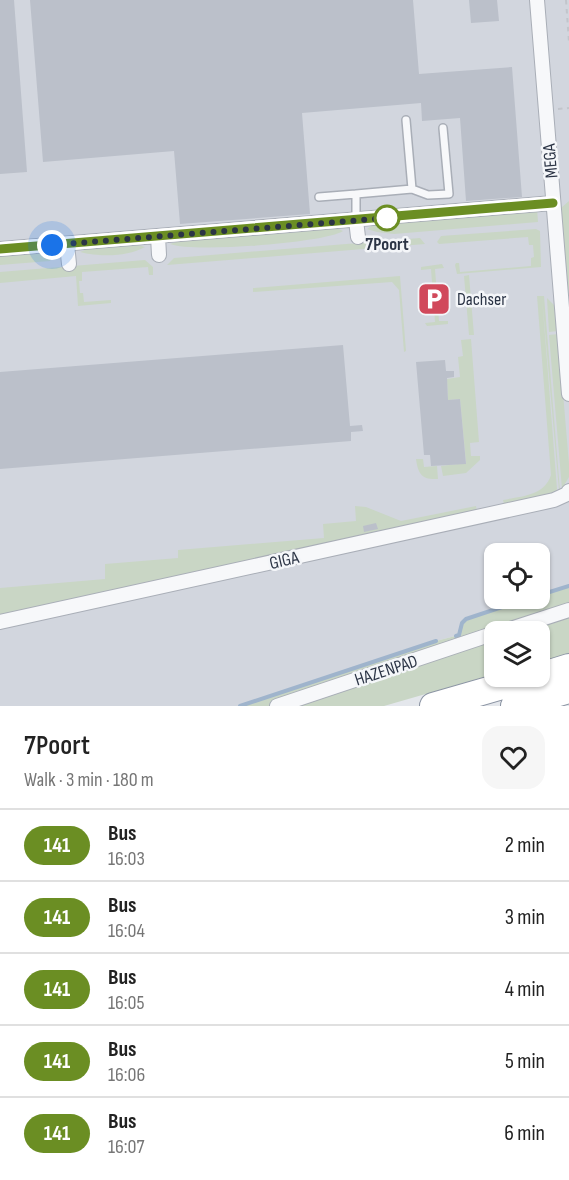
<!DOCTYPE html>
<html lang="en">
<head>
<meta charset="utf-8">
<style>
  :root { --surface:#fff; --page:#f6f6f6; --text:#222; --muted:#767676; --line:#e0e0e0 }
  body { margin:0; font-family:"Sofia Sans Condensed",sans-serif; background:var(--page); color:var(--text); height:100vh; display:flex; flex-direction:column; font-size:22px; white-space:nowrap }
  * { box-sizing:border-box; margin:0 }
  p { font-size:20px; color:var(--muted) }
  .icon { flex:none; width:33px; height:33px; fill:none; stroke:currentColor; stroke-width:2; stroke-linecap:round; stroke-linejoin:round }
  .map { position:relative; height:706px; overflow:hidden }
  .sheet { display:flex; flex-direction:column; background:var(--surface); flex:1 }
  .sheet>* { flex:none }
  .badge { padding:0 12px; border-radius:20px; font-size:21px; line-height:39px }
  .fabs { position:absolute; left:484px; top:543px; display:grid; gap:12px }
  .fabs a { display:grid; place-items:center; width:66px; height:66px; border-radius:12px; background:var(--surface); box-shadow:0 2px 4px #0004; font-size:30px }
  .you { position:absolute; width:30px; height:30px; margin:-15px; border:4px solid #fff; border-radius:50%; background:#1a73e8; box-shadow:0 0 0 9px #1a73e833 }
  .map>.badge { position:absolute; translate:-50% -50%; box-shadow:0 0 0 3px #fff }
  .round { display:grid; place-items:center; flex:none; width:63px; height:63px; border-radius:18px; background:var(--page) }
  .overview { display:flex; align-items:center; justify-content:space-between; height:102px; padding:0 24px }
  h1 { font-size:28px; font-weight:600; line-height:45px }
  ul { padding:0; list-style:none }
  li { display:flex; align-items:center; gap:18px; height:72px; padding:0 24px; border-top:2px solid var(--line) }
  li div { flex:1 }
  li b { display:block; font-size:22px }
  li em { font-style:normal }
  li .badge { min-width:66px; font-weight:700; text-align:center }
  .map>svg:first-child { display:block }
  .built { fill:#d2d6de }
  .green { fill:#c9d6c5; fill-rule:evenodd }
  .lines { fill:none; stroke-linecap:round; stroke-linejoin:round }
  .stream { stroke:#9fb4cc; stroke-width:4 }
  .building { fill:#bbc0ca }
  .lane-casing { stroke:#a9aeb7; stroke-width:10 }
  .street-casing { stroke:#a9aeb7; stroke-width:16 }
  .highway-casing { stroke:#8b94a3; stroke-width:28 }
  .path { stroke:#c2c5cb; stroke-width:2; stroke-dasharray:4.5 4.5; stroke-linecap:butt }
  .lane { stroke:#f7f8fa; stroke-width:7 }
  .street { stroke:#f7f8fa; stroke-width:14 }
  .highway { stroke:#fff; stroke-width:26 }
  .line-casing { stroke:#fff; stroke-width:14 }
  .line { stroke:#6b8e23; stroke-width:9 }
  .walk { stroke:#2b3445; stroke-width:6; stroke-dasharray:0 10.8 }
  .stop-dot { fill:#fff; stroke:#6b8e23; stroke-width:3 }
  .labels { text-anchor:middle; stroke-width:5; stroke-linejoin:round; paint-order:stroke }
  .street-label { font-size:18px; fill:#2b3445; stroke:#f4f6f9 }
  .stop-label { font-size:18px; font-weight:bold; fill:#2b3445; stroke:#f4f6f9 }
  .poi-label { font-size:18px; fill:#2b3445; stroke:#f4f6f9; text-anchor:start }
</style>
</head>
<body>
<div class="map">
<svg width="569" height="706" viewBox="0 0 569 706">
  <rect width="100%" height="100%" fill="#e4e7ec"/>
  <path class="built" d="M0,0h569v586l-29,9v-41h-45v44l34,1 -63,20 -4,4 -3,12 -23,6 -196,65h-240z"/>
  <path class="green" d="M569,201v99l-8,-92z
    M537,208l1,14 -144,12 -17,-2 -10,-3 9,-6z
    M334,227l9,4c-18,12 -151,22 -173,13l14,-5z
    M536,229l4,2 1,36 -84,7 -2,-9 1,-2h3l1,9 71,-6v-8l3,-1 -1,-12h-4l-1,-8 -89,7 -2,-2 4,-6z
    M420,238l5,6 -258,21 7,-7z
    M132,243l13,4c-18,10 -45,10 -65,5l17,-7z
    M20,250l32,2 1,1 -3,8 -50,4v-14z
    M145,260l8,7v8h-4l-1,-8 -66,5v9h-3l1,12h3l1,9 27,-2v3l-33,3 -2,-30 -76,7v-11z
    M442,264l2,4 -9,1 4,52h9v3l-21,2 -2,-3 10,-1 -4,-53 -10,1v-3z
    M469,275l5,60h-5l-5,-59z
    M400,276l6,75 -2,1 -5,-62 -7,-8 -139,10v-4z
    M537,296h7l16,195 -56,13 -1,-4c19,-4 41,-4 48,-25zM542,297l17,193 -3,2 1,-3z
    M547,298l9,9 2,24 -9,1z
    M558,334l11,130v13l-7,12 -13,-154z
    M471,339l8,103 -9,1 1,13h9v4l-14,13 -23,3 -2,-10 25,-3 -6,-64 -12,1 -1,-21 13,-2 -2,-20 5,-1 -2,-16z
    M416,459h7l1,8 13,-1 1,13c-16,1 -20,-5 -22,-20z
    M355,506l11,1 35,14 75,-15 1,5 -477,106v-29l105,-9v-15l73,-6v-8l146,-12 -1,-14 33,-3z
    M569,586v21l-299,99h-30l196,-65 23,-6 3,-12 4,-4 63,-20 11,-1v-3z
    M569,613v40l-29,9v-30h-31z
    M495,636v38l-111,32h-98z"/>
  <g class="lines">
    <path class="stream" d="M540,595l29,-9
      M456,636l3,-1 3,-12 4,-4 63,-21
      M240,706l196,-65"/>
  </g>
  <path class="building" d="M0,0h14l13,172 -27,2z
    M30,0h383l6,74 93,-7 10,130 -56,4 -6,-83 -38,3 -1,-18 -119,10 8,101 -130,10 -6,-73 -131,11z
    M469,0h28l2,21 -28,2z
    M343,345l7,81 12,-1 1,6 -12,1v9l-351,28v-97z
    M445,360l1,11h8v6l-7,1 1,22 12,-1 6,65 -35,2 -1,-11h-6l-8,-93z
    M376,523l2,6 -14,3 -1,-6z"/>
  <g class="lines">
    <g class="lane-casing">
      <path id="lane" d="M412,189l16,6 21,-1 -6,-66
        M319,197l37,-3
        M356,220v-26l56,-5 -6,-69"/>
    </g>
    <g class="street-casing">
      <path id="street" d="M537,0l32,394
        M356,220l2,17
        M158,236l1,19
        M67,244l2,20
        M0,249l553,-46
        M0,622l554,-122 13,-6 2,-3
        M501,632l68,-22
        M277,706l218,-73"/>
    </g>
    <g class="highway-casing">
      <path id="highway" d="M540,676l29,-9
        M433,706l104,-30
        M514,706l55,-16"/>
    </g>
    <path class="path" d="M566,0l3,42
      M558,109l11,-1"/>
    <use href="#lane" class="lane"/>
    <use href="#street" class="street"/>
    <use href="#highway" class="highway"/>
  </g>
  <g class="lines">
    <g class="line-casing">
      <path id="line" d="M0,249l553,-46"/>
    </g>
    <use href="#line" class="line"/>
    <path class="walk" d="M52,245l335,-27"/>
  </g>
  <defs>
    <g id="parking-square" transform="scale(1.725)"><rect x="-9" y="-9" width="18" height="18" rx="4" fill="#d1495b" stroke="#f4f6f9"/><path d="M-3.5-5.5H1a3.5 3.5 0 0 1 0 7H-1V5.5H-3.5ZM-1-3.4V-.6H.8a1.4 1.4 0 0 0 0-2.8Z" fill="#fff"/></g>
  </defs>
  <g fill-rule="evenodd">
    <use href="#parking-square" x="434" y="299"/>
  </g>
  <circle class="stop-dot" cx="387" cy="218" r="12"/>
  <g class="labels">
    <g class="street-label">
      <text transform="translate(550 161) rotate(-95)" y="6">MEGA</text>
      <text transform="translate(284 560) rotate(-13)" y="6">GIGA</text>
      <text transform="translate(386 670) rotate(-18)" y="6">HAZENPAD</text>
    </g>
    <g class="stop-label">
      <text x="387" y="250">7Poort</text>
    </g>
    <g class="poi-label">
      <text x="457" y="305">Dachser</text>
    </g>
  </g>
</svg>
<div class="fabs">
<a><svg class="icon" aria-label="locate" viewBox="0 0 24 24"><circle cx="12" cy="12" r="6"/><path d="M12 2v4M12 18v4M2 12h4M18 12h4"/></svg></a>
<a><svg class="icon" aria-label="layers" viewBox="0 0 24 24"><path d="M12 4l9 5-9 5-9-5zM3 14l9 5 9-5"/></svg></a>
</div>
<div class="you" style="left:52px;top:245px"></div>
</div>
<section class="sheet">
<div class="overview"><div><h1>7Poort</h1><p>Walk · 3 min · 180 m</p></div><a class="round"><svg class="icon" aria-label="heart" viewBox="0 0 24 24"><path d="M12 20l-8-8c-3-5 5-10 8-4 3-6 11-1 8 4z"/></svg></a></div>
<ul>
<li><span class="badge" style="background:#6b8e23;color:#fff">141</span><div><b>Bus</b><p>16:03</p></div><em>2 min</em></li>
<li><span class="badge" style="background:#6b8e23;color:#fff">141</span><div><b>Bus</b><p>16:04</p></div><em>3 min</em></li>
<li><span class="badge" style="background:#6b8e23;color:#fff">141</span><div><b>Bus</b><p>16:05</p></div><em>4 min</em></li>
<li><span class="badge" style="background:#6b8e23;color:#fff">141</span><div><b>Bus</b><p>16:06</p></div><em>5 min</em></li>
<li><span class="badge" style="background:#6b8e23;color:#fff">141</span><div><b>Bus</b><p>16:07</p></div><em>6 min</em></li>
</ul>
</section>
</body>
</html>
